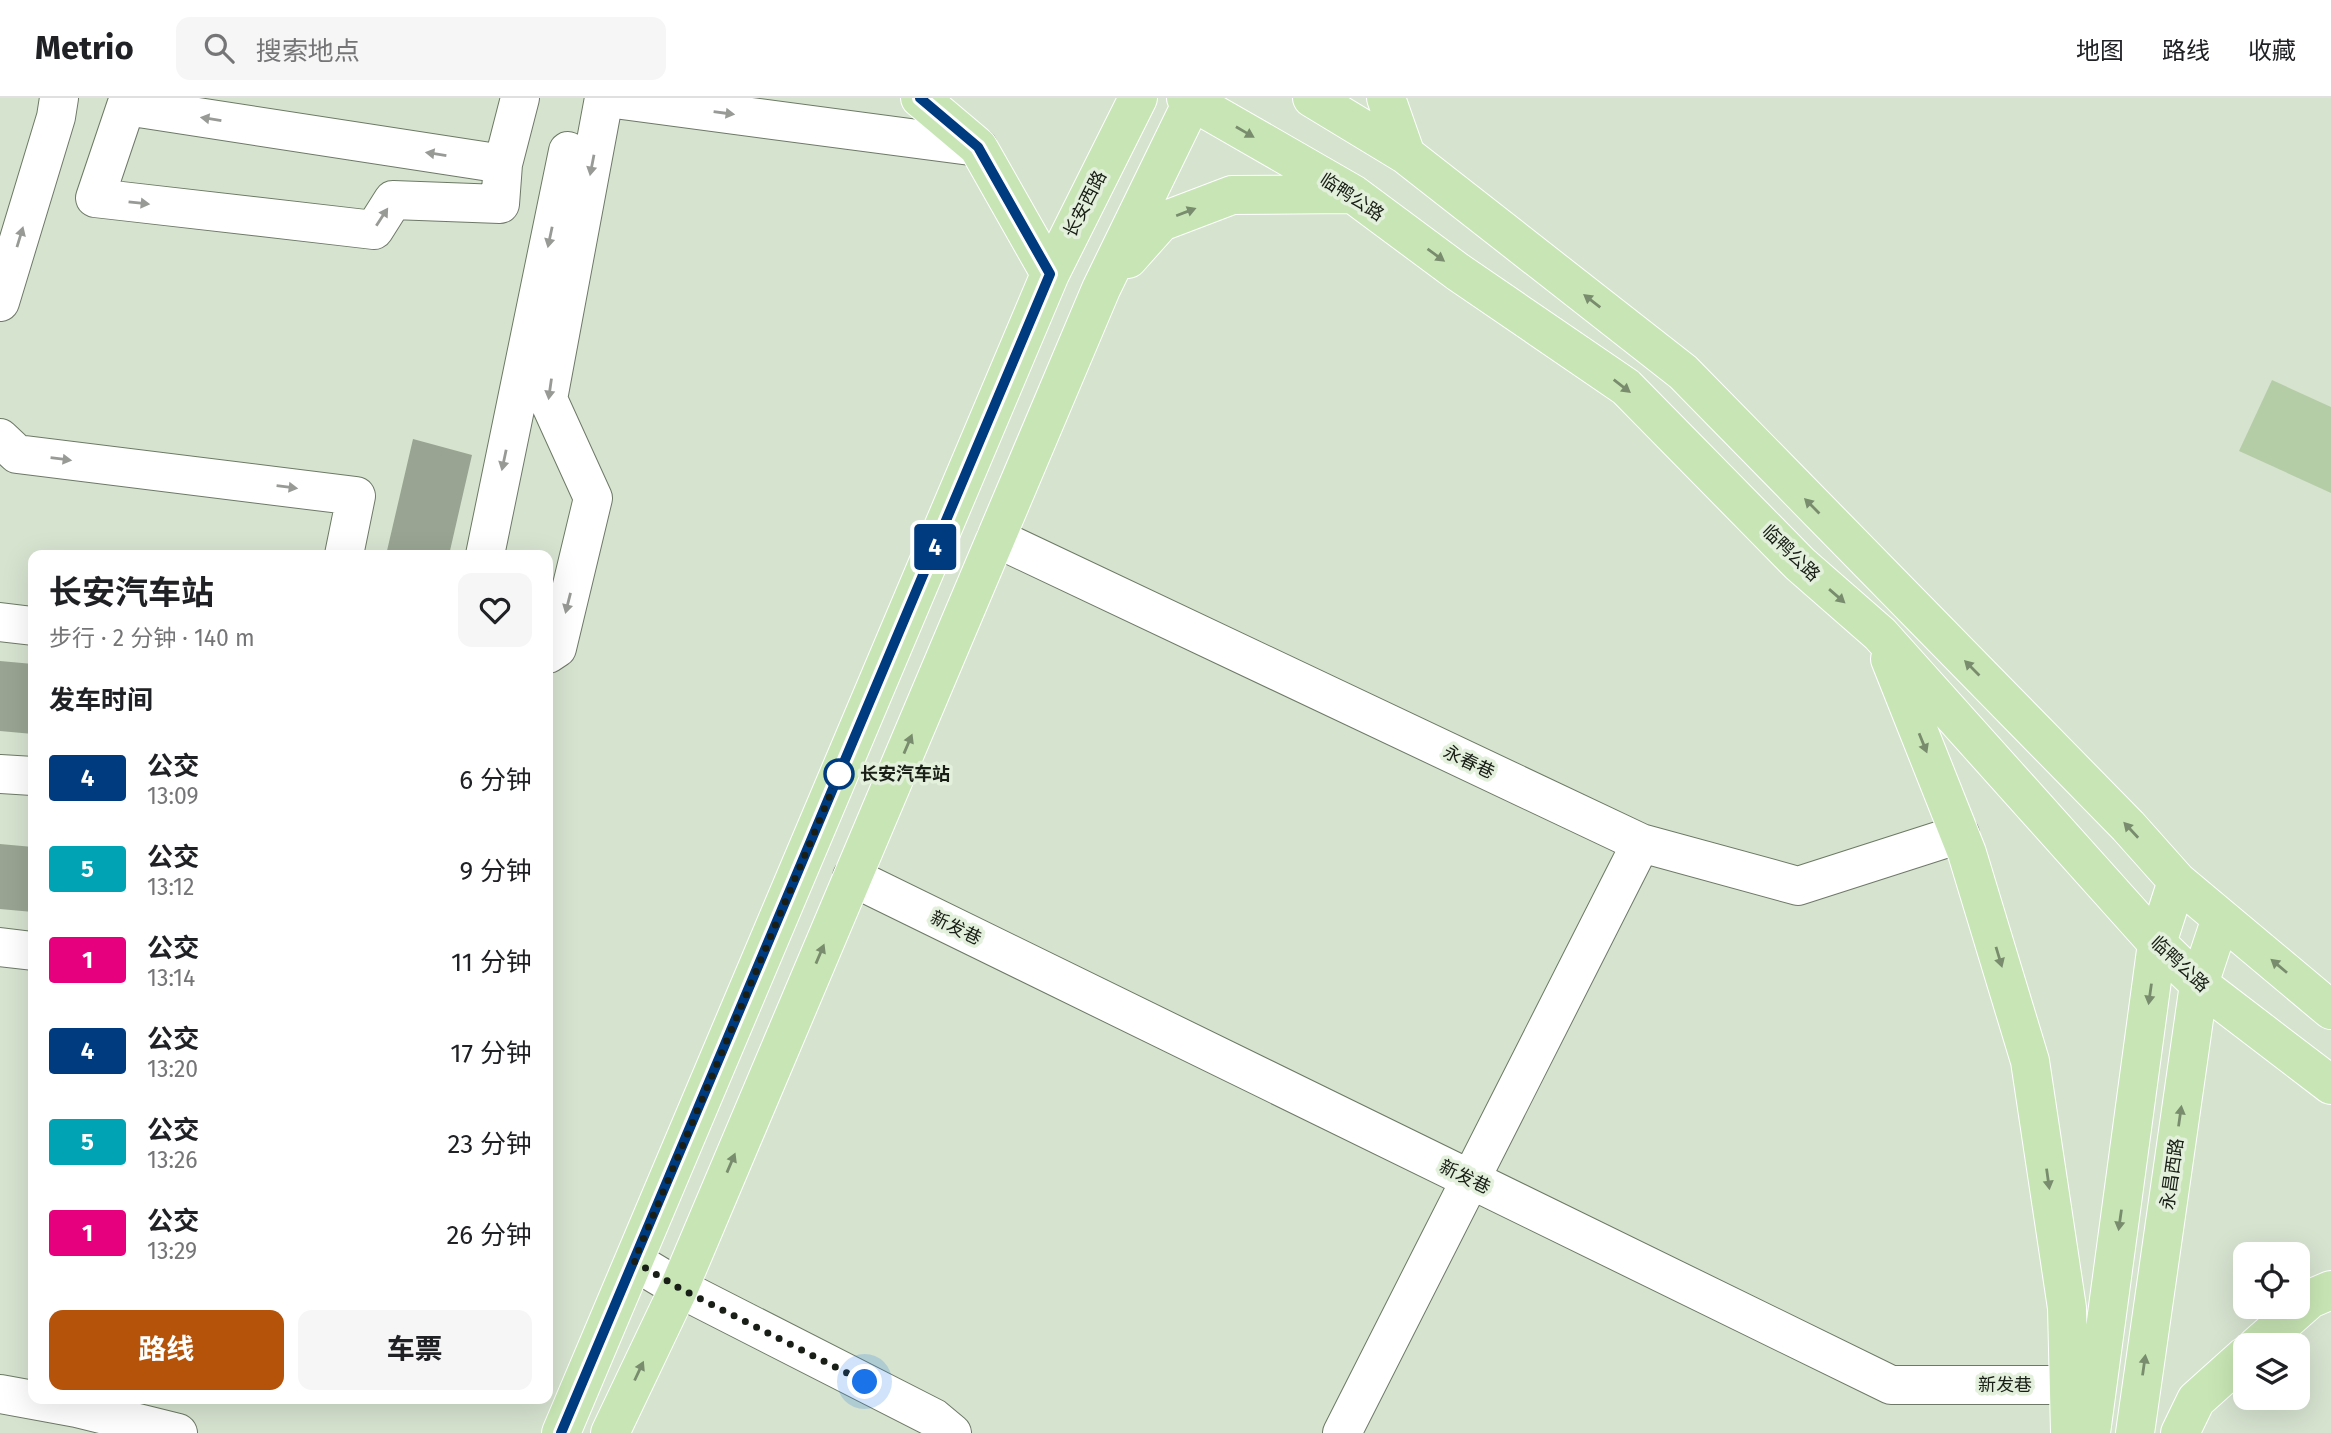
<!DOCTYPE html>
<html lang="zh">
<head>
<meta charset="utf-8">
<style>
  :root { --surface:#fff; --page:#f6f6f6; --text:#202124; --muted:#757577; --line:#e0e0e0; --accent:#b45309 }
  body { margin:0; font-family:"Fira Sans","Noto Sans SC",sans-serif; background:var(--page); color:var(--text); height:100vh; display:flex; flex-direction:column; font-size:26px; white-space:nowrap }
  * { box-sizing:border-box; margin:0 }
  p { font-size:23px; color:var(--muted) }
  .icon { flex:none; width:38px; height:38px; fill:none; stroke:currentColor; stroke-width:2; stroke-linecap:round; stroke-linejoin:round }
  .map { position:relative; flex:1; overflow:hidden }
  .details { position:absolute; left:28px; top:452px; width:525px; height:854px; display:flex; flex-direction:column; background:var(--surface); border-radius:14px; box-shadow:0 7px 28px #0002 }
  .details>* { flex:none }
  .badge { padding:0 14px; border-radius:5px; font-size:24px; line-height:46px }
  .fabs { position:absolute; left:2233px; top:1144px; display:grid; gap:14px }
  .fabs a { display:grid; place-items:center; width:77px; height:77px; border-radius:14px; background:var(--surface); box-shadow:0 7px 28px #0002; font-size:35px }
  .you { position:absolute; width:35px; height:35px; margin:-18px; border:5px solid #fff; border-radius:50%; background:#1a73e8; box-shadow:0 0 0 10px #1a73e833 }
  .map>.badge { position:absolute; translate:-50% -50%; box-shadow:0 0 0 4px #fff }
  h2 { padding:0 21px; font-size:26px; line-height:63px }
  .round { display:grid; place-items:center; flex:none; width:74px; height:74px; border-radius:14px; background:var(--page) }
  .overview { display:flex; align-items:center; justify-content:space-between; height:119px; padding:0 21px }
  h1 { font-size:33px; font-weight:700; line-height:52px }
  .button { display:flex; gap:14px; margin-top:auto; padding:14px 21px }
  .button a { flex:1; height:80px; border-radius:14px; background:var(--accent); color:#fff; font-size:28px; font-weight:700; line-height:80px; text-align:center }
  .button a+a { background:var(--page); color:var(--text) }
  ul { padding:0; list-style:none }
  li { display:flex; align-items:center; gap:21px; height:91px; padding:0 21px }
  li div { flex:1 }
  li b { display:block; font-size:26px }
  li em { font-style:normal }
  li .badge { min-width:77px; font-weight:700; text-align:center }
  header { display:flex; align-items:center; gap:42px; box-sizing:border-box; height:98px; padding:0 35px; background:var(--surface); border-bottom:2px solid var(--line) }
  header strong { font-size:33px }
  nav { display:flex; gap:38px; margin-inline-start:auto; font-size:24px }
  .search { width:490px; height:63px; background:var(--page); display:flex; align-items:center; gap:18px; box-sizing:border-box; padding:0 24px; border-radius:14px; color:var(--muted); font-size:26px }
  .map>svg:first-child { display:block }
  .green { fill:#b5cda7 }
  .building { fill:#99a592 }
  .lines { fill:none; stroke-linecap:round; stroke-linejoin:round }
  .minor-casing { stroke:#6d7966; stroke-width:40 }
  .major-casing { stroke:#fff; stroke-width:40 }
  .minor { stroke:#fff; stroke-width:38 }
  .major { stroke:#c8e6b5; stroke-width:38 }
  .oneway { fill:#989a96 }
  .oneway2 { fill:#798c6d }
  .line-casing { stroke:#fff; stroke-width:16 }
  .line { stroke:#003b80; stroke-width:10 }
  .walk { stroke:#191e16; stroke-width:7; stroke-dasharray:0 12.6 }
  .stop-dot { fill:#fff; stroke:#003b80; stroke-width:3.5 }
  .labels { text-anchor:middle; stroke-width:7; stroke-linejoin:round; paint-order:stroke }
  .street-label { font-size:18px; fill:#191e16; stroke:#e3f0dc }
  .stop-label { font-size:18px; font-weight:bold; fill:#191e16; stroke:#e3f0dc; text-anchor:start }
</style>
</head>
<body>
<header>
<strong>Metrio</strong>
<div class="search"><svg class="icon" aria-label="search" viewBox="0 0 24 24"><circle cx="10" cy="10" r="6"/><path d="M15 15l6 6"/></svg>搜索地点</div>
<nav><a>地图</a><a>路线</a><a>收藏</a></nav>
</header>
<div class="map">
<svg width="2331" height="1335" viewBox="0 0 2331 1335">
  <rect width="100%" height="100%" fill="#d6e3cf"/>
  <path class="green" d="M2272,282l59,27v86l-92,-42z"/>
  <path class="building" d="M413,341l59,16 -23,100h-63z
    M0,563l33,3v70l-33,-3z
    M0,746l33,3v65l-33,-3z"/>
  <g class="lines">
    <g class="minor-casing">
      <path id="minor" d="M607,0l371,49
        M503,66l-377,-58 -31,92 279,32 19,-30 107,4 3,-40 17,-66
        M0,204l56,-185 3,-19
        M0,340l17,16 339,42 -12,59
        M996,440l645,305 157,43 162,-52
        M485,457l83,-404
        M0,524l33,4
        M548,556l9,-6 36,-150 -45,-99 56,-301
        M0,676l33,2
        M852,779l1039,508h177l27,14
        M0,849l33,4
        M634,1163l45,27 255,130 18,15
        M0,1296l77,14 101,25
        M1342,1335l299,-590"/>
    </g>
    <g class="major-casing">
      <path id="major" d="M920,0l58,49 72,127
        M1186,0l167,96 105,78 168,115 174,177 80,70 277,309 42,41 132,101
        M1312,0l94,57 277,217 445,454 49,55 154,129
        M1386,0l20,57
        M1128,161l33,-37 71,-27 119,-1
        M1890,561l77,194 63,208 37,247 3,125
        M2257,1248l53,-47 21,-9
        M561,1335l489,-1159 88,-176
        M610,1335l69,-145 422,-999 93,-191
        M2091,1335l66,-490 20,-62
        M2135,1335l64,-449 22,-66
        M2180,1335l16,-33 49,-44"/>
    </g>
    <use href="#minor" class="minor"/>
    <use href="#major" class="major"/>
  </g>
  <defs><path id="oneway-solid" d="M-6-.8H1V-3.2L6.5 0L1 3.2V.8H-6Z" transform="scale(1.75)"/></defs>
  <g class="oneway">
    <use href="#oneway-solid" transform="translate(724 15) rotate(8)"/>
    <use href="#oneway-solid" transform="translate(211 21) rotate(-171)"/>
    <use href="#oneway-solid" transform="translate(436 56) rotate(-171)"/>
    <use href="#oneway-solid" transform="translate(592 67) rotate(101)"/>
    <use href="#oneway-solid" transform="translate(139 105) rotate(6)"/>
    <use href="#oneway-solid" transform="translate(382 119) rotate(-57)"/>
    <use href="#oneway-solid" transform="translate(20 139) rotate(-73)"/>
    <use href="#oneway-solid" transform="translate(550 139) rotate(102)"/>
    <use href="#oneway-solid" transform="translate(550 291) rotate(98)"/>
    <use href="#oneway-solid" transform="translate(61 361) rotate(7)"/>
    <use href="#oneway-solid" transform="translate(504 362) rotate(102)"/>
    <use href="#oneway-solid" transform="translate(287 389) rotate(7)"/>
    <use href="#oneway-solid" transform="translate(568 505) rotate(104)"/>
  </g>
  <g class="oneway2">
    <use href="#oneway-solid" transform="translate(1245 34) rotate(30)"/>
    <use href="#oneway-solid" transform="translate(1186 114) rotate(-21)"/>
    <use href="#oneway-solid" transform="translate(1436 157) rotate(36)"/>
    <use href="#oneway-solid" transform="translate(1592 203) rotate(-142)"/>
    <use href="#oneway-solid" transform="translate(1622 288) rotate(38)"/>
    <use href="#oneway-solid" transform="translate(1812 408) rotate(-135)"/>
    <use href="#oneway-solid" transform="translate(1837 498) rotate(41)"/>
    <use href="#oneway-solid" transform="translate(1972 570) rotate(-135)"/>
    <use href="#oneway-solid" transform="translate(1923 645) rotate(68)"/>
    <use href="#oneway-solid" transform="translate(908 646) rotate(-67)"/>
    <use href="#oneway-solid" transform="translate(2131 732) rotate(-133)"/>
    <use href="#oneway-solid" transform="translate(820 856) rotate(-67)"/>
    <use href="#oneway-solid" transform="translate(1999 859) rotate(73)"/>
    <use href="#oneway-solid" transform="translate(2279 868) rotate(-140)"/>
    <use href="#oneway-solid" transform="translate(2150 896) rotate(98)"/>
    <use href="#oneway-solid" transform="translate(2180 1018) rotate(-82)"/>
    <use href="#oneway-solid" transform="translate(731 1065) rotate(-67)"/>
    <use href="#oneway-solid" transform="translate(2048 1081) rotate(82)"/>
    <use href="#oneway-solid" transform="translate(2120 1122) rotate(98)"/>
    <use href="#oneway-solid" transform="translate(2144 1267) rotate(-82)"/>
    <use href="#oneway-solid" transform="translate(639 1273) rotate(-65)"/>
  </g>
  <g class="lines">
    <g class="line-casing">
      <path id="line" d="M561,1335l489,-1159 -72,-127 -58,-49"/>
    </g>
    <use href="#line" class="line"/>
    <path class="walk" d="M839,676l-205,487 45,27 186,94"/>
  </g>
  <circle class="stop-dot" cx="839" cy="676" r="14"/>
  <g class="labels">
    <g class="street-label">
      <text transform="translate(1352 99) rotate(33)" y="6">临鸭公路</text>
      <text transform="translate(1085 106) rotate(-63)" y="6">长安西路</text>
      <text transform="translate(1791 455) rotate(44)" y="6">临鸭公路</text>
      <text transform="translate(1469 664) rotate(25)" y="6">永春巷</text>
      <text transform="translate(956 830) rotate(26)" y="6">新发巷</text>
      <text transform="translate(2180 866) rotate(43)" y="6">临鸭公路</text>
      <text transform="translate(2172 1076) rotate(-82)" y="6">永昌西路</text>
      <text transform="translate(1465 1079) rotate(26)" y="6">新发巷</text>
      <text x="2005" y="1293">新发巷</text>
    </g>
    <g class="stop-label">
      <text x="860" y="682">长安汽车站</text>
    </g>
  </g>
</svg>
<div class="fabs">
<a><svg class="icon" aria-label="locate" viewBox="0 0 24 24"><circle cx="12" cy="12" r="6"/><path d="M12 2v4M12 18v4M2 12h4M18 12h4"/></svg></a>
<a><svg class="icon" aria-label="layers" viewBox="0 0 24 24"><path d="M12 4l9 5-9 5-9-5zM3 14l9 5 9-5"/></svg></a>
</div>
<div class="you" style="left:865px;top:1284px"></div>
<b class="badge" style="left:935px;top:449px;background:#003b80;color:#fff">4</b>
<section class="details">
<div class="overview"><div><h1>长安汽车站</h1><p>步行 · 2 分钟 · 140 m</p></div><a class="round"><svg class="icon" aria-label="heart" viewBox="0 0 24 24"><path d="M12 20l-8-8c-3-5 5-10 8-4 3-6 11-1 8 4z"/></svg></a></div>
<h2>发车时间</h2>
<ul>
<li><span class="badge" style="background:#003b80;color:#fff">4</span><div><b>公交</b><p>13:09</p></div><em>6 分钟</em></li>
<li><span class="badge" style="background:#00a3b4;color:#fff">5</span><div><b>公交</b><p>13:12</p></div><em>9 分钟</em></li>
<li><span class="badge" style="background:#e6007e;color:#fff">1</span><div><b>公交</b><p>13:14</p></div><em>11 分钟</em></li>
<li><span class="badge" style="background:#003b80;color:#fff">4</span><div><b>公交</b><p>13:20</p></div><em>17 分钟</em></li>
<li><span class="badge" style="background:#00a3b4;color:#fff">5</span><div><b>公交</b><p>13:26</p></div><em>23 分钟</em></li>
<li><span class="badge" style="background:#e6007e;color:#fff">1</span><div><b>公交</b><p>13:29</p></div><em>26 分钟</em></li>
</ul>
<div class="button"><a>路线</a><a>车票</a></div>
</section>
</div>
</body>
</html>
